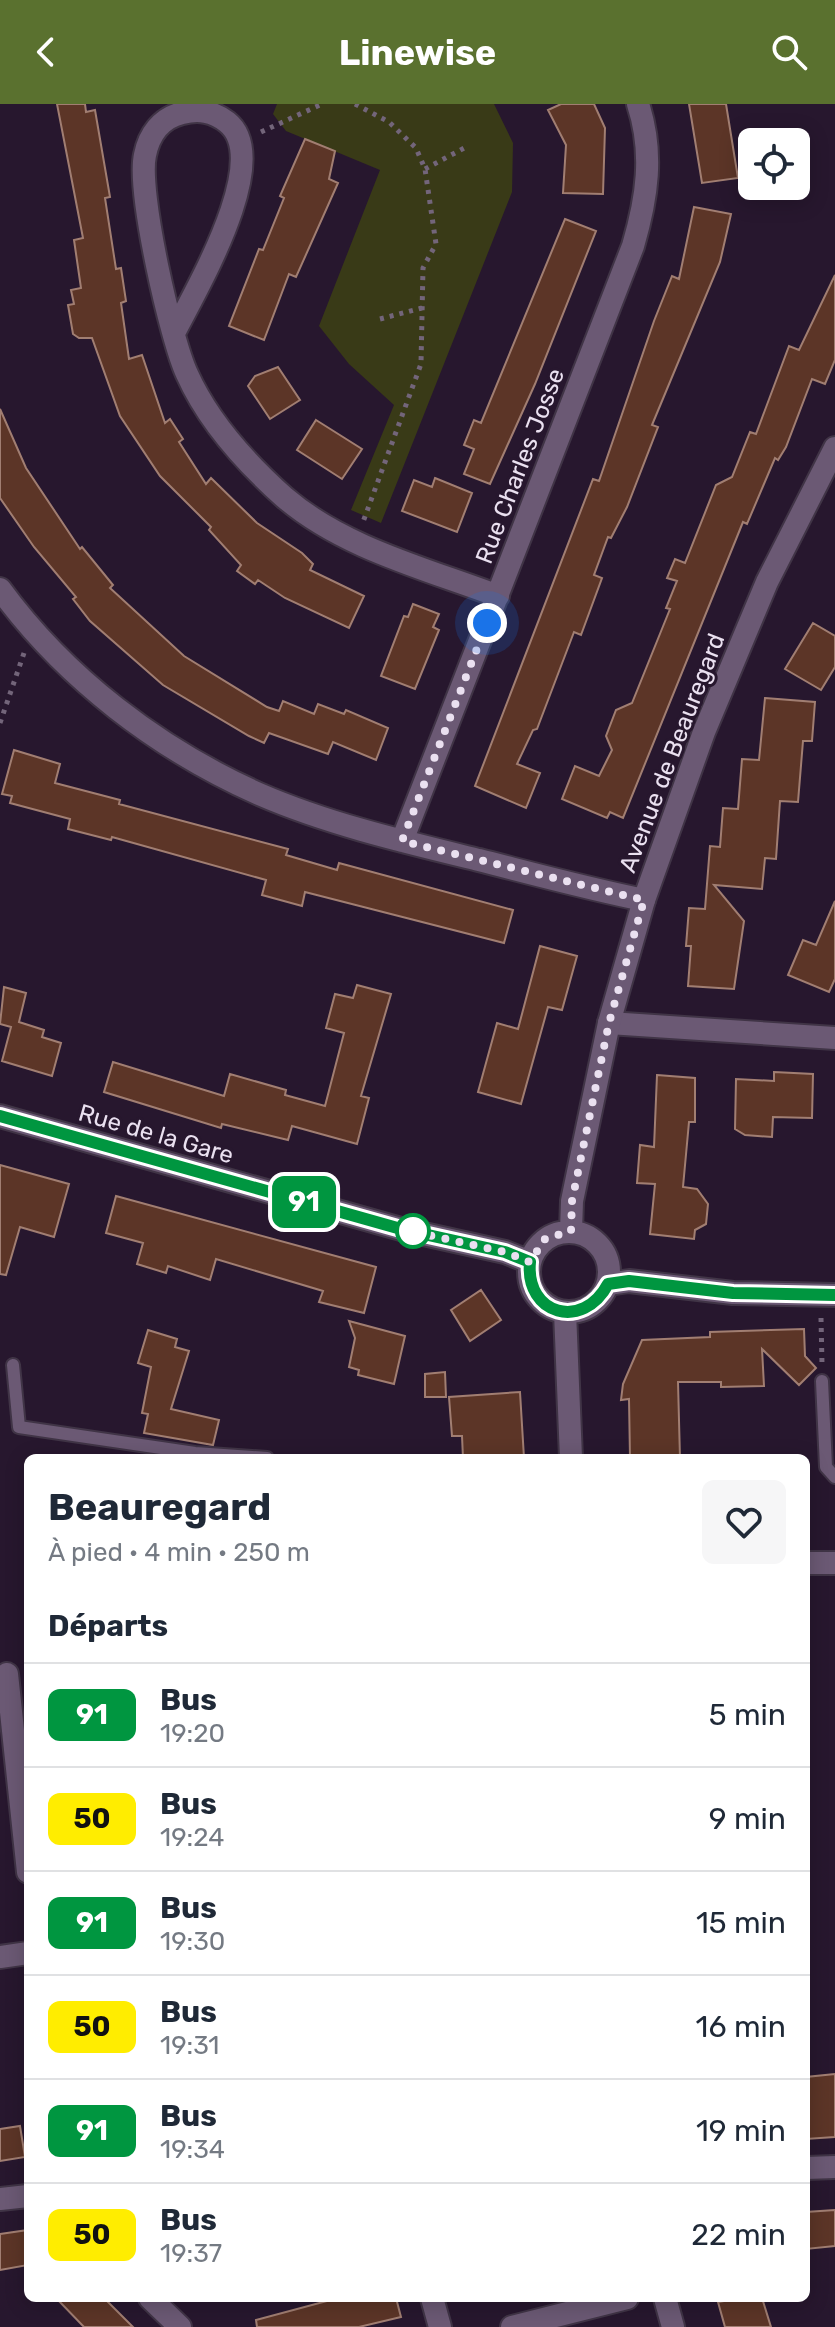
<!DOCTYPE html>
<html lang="fr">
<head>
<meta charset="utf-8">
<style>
  :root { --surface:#fff; --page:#f6f6f7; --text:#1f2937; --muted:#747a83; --line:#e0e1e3; --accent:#5a712f }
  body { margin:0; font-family:Rubik,sans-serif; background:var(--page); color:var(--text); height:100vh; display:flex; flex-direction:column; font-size:30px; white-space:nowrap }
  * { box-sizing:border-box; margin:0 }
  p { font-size:26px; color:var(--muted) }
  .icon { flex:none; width:44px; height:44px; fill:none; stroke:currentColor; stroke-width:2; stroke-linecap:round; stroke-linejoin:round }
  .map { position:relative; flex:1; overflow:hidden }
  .panel { position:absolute; left:24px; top:1350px; width:786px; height:848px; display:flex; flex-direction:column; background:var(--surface); border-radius:12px; box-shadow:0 4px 20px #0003 }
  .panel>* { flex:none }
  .badge { padding:0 16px; border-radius:12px; font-size:28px; line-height:52px }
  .controls { position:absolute; left:738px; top:24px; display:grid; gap:16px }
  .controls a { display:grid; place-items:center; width:72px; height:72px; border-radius:12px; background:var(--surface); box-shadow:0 4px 20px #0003; font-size:40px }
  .you { position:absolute; width:40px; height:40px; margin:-20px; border:6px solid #fff; border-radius:50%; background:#1a73e8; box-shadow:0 0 0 12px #1a73e833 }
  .map>.badge { position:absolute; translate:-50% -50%; box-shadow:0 0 0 4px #fff }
  h2 { padding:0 24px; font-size:30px; line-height:72px }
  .round { display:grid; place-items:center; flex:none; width:84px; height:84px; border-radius:12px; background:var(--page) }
  .overview { display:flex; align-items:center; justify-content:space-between; height:136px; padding:0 24px }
  h1 { font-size:38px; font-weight:700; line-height:60px }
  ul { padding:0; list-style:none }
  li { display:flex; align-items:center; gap:24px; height:104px; padding:0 24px; border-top:2px solid var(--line) }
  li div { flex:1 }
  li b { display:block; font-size:30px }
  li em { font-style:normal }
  li .badge { min-width:88px; font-weight:700; text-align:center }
  header { display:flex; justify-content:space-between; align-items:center; height:104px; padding:0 24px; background:var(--accent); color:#fff; font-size:36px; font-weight:700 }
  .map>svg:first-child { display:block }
  .green { fill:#393a17 }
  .building { fill:#5c3527; stroke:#a17e72; stroke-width:2 }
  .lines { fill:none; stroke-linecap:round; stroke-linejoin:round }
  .service-casing { stroke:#403446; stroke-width:16 }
  .minor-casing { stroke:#403446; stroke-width:26 }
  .tertiary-casing { stroke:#403446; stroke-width:26 }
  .path { stroke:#73657a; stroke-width:5; stroke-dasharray:4 6; stroke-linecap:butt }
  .service { stroke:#6b5974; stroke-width:12 }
  .minor { stroke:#6b5974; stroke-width:22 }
  .tertiary { stroke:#6b5974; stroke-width:22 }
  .line-casing { stroke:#fff; stroke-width:18 }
  .line { stroke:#009640; stroke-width:12 }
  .walk { stroke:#eae0f0; stroke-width:8; stroke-dasharray:0 14.4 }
  .stop-dot { fill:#fff; stroke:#009640; stroke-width:4 }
  .labels { text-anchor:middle; stroke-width:6; stroke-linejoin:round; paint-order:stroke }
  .street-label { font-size:24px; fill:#eae0f0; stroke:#27172e }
</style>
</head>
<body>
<header><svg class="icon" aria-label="back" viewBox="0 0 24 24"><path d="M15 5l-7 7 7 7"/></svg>Linewise<svg class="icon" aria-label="search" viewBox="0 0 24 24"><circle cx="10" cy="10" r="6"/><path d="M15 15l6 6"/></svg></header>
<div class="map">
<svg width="835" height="2223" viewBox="0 0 835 2223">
  <rect width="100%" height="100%" fill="#27172e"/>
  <path class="green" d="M277,0h217l19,39 -1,49 -131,331 -30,-13 43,-105 -45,-41 -30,-38 61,-156 -94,-39 -13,-17z"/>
  <path class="building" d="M57,0h28l1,8 9,-2 15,87 -5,1 11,71 5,-1 5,33 -5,2 8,56 13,-4 23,68 5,-4 13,20 -4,3 27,42 5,-6 46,45 45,30 11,11 -3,6 54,26 -15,32 -64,-30 -27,-18 -3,4 -18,-13 4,-6 -32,-35 2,-3 -51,-51 -40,-60 -28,-78h-13l-6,-4 -5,-29 6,-1 -3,-14 10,-2 -7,-48 9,-2z
    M561,0h33l11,24 -2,66 -40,-1 3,-48 -18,-35z
    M689,0h37l12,74 -36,5z
    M305,35l30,12 -6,28 9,4 -42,94 -7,-3 -25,66 -35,-14 30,-77 4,1 21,-52 -4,-2z
    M694,103l37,7 -11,48 -68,163 6,2 -31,80 -16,31 -3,-1 -14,38 8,3 -21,57 -7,-3 -37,97 -4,1 -16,34 23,9 -14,35 -51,-22 118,-307 6,2 55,-160 18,-45 7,3z
    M565,115l31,12 -61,153 -45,100 -26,-10 10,-25 -10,-4 10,-25 7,3z
    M835,171v85l-10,24 -13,-5 -26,68 -8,13 -3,-2 -28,66 -4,-2 -120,296 -13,-6 -3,6 -45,-19 13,-33 24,10 13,-26 -6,-14 10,-26 16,-7 38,-94 -4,-1 11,-27 -10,-3 8,-19 10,4 31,-78 16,-8 18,-45 6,2 33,-88 10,4z
    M278,263l22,33 -30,19 -22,-33 7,-10z
    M0,305l26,59 54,81 2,-2 31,38 -3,3 74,68 83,51 12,4 4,-10 31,13 4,-10 26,10 2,-4 42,18 -12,32 -43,-18 -5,12 -59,-21 -5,10 -15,-7 -86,-51 -73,-64 -17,-22 3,-2 -42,-50 -34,-49z
    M316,316l46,29 -20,30 -45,-29z
    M435,374l37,15 -15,39 -55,-21 12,-31 18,7z
    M413,500l26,10 -6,13 6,3 -24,59 -34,-13 23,-60 4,1z
    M813,519l22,13v31l-14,23 -36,-21z
    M765,594l50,4 -3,39h-9l-5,61 -18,-1 -4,58 -11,-1 -3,31 -48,-4 30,36 -10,68 -46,-3 3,-40h-5l3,-38 16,1 5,-63 10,1 3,-39 15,1 4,-50 17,1z
    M14,646l46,14 -5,19 65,17 -1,4 169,45 -2,6 51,15 2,-7 174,47 -9,33 -199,-51 -3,14 -40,-11 4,-15 -154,-43 -1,3 -43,-11 2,-10 -60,-16 2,-7 -10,-2z
    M835,797v78l-6,13 -41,-17 15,-35 13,5z
    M540,842l37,10 -15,54 -14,-3 -27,97 -43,-12 19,-69 21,6z
    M357,881l34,9 -30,102 8,2 -12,46 -65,-18 -4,14 -66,-16 -1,4 -117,-36 9,-30 111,34 6,-22 56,16 -1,5 40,11 19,-73 -18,-5 9,-34 18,4z
    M4,883l22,6 -7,29 25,8 -2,7 19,6 -9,33 -50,-15 9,-34 -11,-3z
    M774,968l39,2 -1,44 -39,-1 -1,20 -27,-2 -10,-6 1,-50 38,2z
    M657,971l38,3v44h-6l-6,65 14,2 11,15 -2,20 -11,6 -1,9 -44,-5 5,-50 -18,-1 3,-38 14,2z
    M0,1061l69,19 -15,53 -34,-10 -14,48 -6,-1z
    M116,1092l260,71 -12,46 -45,-11 4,-11 -107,-32 -6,21 -42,-14 -2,7 -29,-9 6,-21 -37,-10z
    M481,1186l20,30 -31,21 -19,-31z
    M349,1217l56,15 -11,48 -36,-9 1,-5 -10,-3 6,-29z
    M804,1225l1,27 11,12 -17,17 -37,-36 2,37 -43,1v-5h-43l2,76h-50l-1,-59 -8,1 2,-16 19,-44 68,-3v-5z
    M148,1226l29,9 -2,8 14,4 -18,58 48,11 -6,25 -69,-12 4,-19 -6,-1 9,-46 -13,-4z
    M445,1268l1,25h-21v-23z
    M520,1288l4,66h-61l-1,-22h-10l-3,-39z
    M835,1970v63l-29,2v-62z
    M20,2022l5,31 -25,4v-32z
    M835,2106v36l-29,3v-37z
    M28,2126v35l-28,5v-36z
    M56,2194h48l29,29h-49z
    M338,2194h58l5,19 -42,10h-102l-1,-7z
    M742,2194h20l9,29h-46l-7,-25z"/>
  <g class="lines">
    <g class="service-casing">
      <path id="service" d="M13,1261l6,62 176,26 72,5
        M822,1277l4,86 9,10"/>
    </g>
    <g class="minor-casing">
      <path id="minor" d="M174,229c21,-42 100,-174 53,-211 -14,-11 -28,-13 -45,-9 -21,5 -33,22 -37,42 -8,36 26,185 42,219 21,47 59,89 97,123 59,51 143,72 214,99
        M0,485c65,89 158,160 259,205 69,30 146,48 220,66 55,14 110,29 165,40
        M402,737l231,-595c14,-48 21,-93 5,-142
        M609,919l226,15
        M806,1459h29
        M7,1570l21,198
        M0,1853l28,-4
        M806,2064l29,-1
        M0,2095l28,-3
        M150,2194l30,29
        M432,2194l8,29
        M512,2223l115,-29"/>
    </g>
    <g class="tertiary-casing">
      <path id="tertiary" d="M0,1012l401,113 104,23 25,10
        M571,1127l1,-30 37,-178 35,-123 60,-168 63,-150 68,-134
        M529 1168a40 40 0 1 1 80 0a40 40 0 1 1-80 0Z
        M608,1180l21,-3 104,12 102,2
        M565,1208l6,146
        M665,2194l8,29"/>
    </g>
    <path class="path" d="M355,0l34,18 27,26 9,21 11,75 -13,24 -2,96 -58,158
      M261,28l61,-28
      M425,65l41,-22
      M380,215l42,-11
      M0,619l24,-70
      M821,1214l1,46"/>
    <use href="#service" class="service"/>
    <use href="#minor" class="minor"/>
    <use href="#tertiary" class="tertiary"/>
  </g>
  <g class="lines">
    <g class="line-casing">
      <path id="line" d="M0,1012l401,113 104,23 25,10c-5,53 53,69 78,22l21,-3 104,12 102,2"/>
    </g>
    <use href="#line" class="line"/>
    <path class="walk" d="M413,1127l-12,-2 104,23 25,10 15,-23 26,-8 1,-30 37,-178 35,-123 -242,-59 85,-218"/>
  </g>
  <circle class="stop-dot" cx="413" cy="1127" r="16"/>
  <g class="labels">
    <g class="street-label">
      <text transform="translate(520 362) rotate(-69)" y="8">Rue Charles Josse</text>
      <text transform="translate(672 649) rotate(-69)" y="8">Avenue de Beauregard</text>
      <text transform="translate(156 1030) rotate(16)" y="8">Rue de la Gare</text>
    </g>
  </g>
</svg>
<div class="controls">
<a><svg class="icon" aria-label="locate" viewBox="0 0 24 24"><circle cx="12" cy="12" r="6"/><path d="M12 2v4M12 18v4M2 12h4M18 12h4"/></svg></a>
</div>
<div class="you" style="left:487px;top:519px"></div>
<b class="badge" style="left:304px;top:1098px;background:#009640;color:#fff">91</b>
<section class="panel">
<div class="overview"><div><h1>Beauregard</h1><p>À pied · 4 min · 250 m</p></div><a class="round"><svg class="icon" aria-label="heart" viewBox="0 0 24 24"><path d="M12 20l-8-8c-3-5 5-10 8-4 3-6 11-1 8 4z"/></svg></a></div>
<h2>Départs</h2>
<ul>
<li><span class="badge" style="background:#009640;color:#fff">91</span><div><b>Bus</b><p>19:20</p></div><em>5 min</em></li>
<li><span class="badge" style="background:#ffed00;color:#111">50</span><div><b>Bus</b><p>19:24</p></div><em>9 min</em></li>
<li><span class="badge" style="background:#009640;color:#fff">91</span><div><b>Bus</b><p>19:30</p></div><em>15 min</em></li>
<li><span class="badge" style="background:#ffed00;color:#111">50</span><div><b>Bus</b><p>19:31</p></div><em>16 min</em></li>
<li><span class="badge" style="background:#009640;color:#fff">91</span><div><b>Bus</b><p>19:34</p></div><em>19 min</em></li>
<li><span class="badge" style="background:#ffed00;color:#111">50</span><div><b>Bus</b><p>19:37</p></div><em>22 min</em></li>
</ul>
</section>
</div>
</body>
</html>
